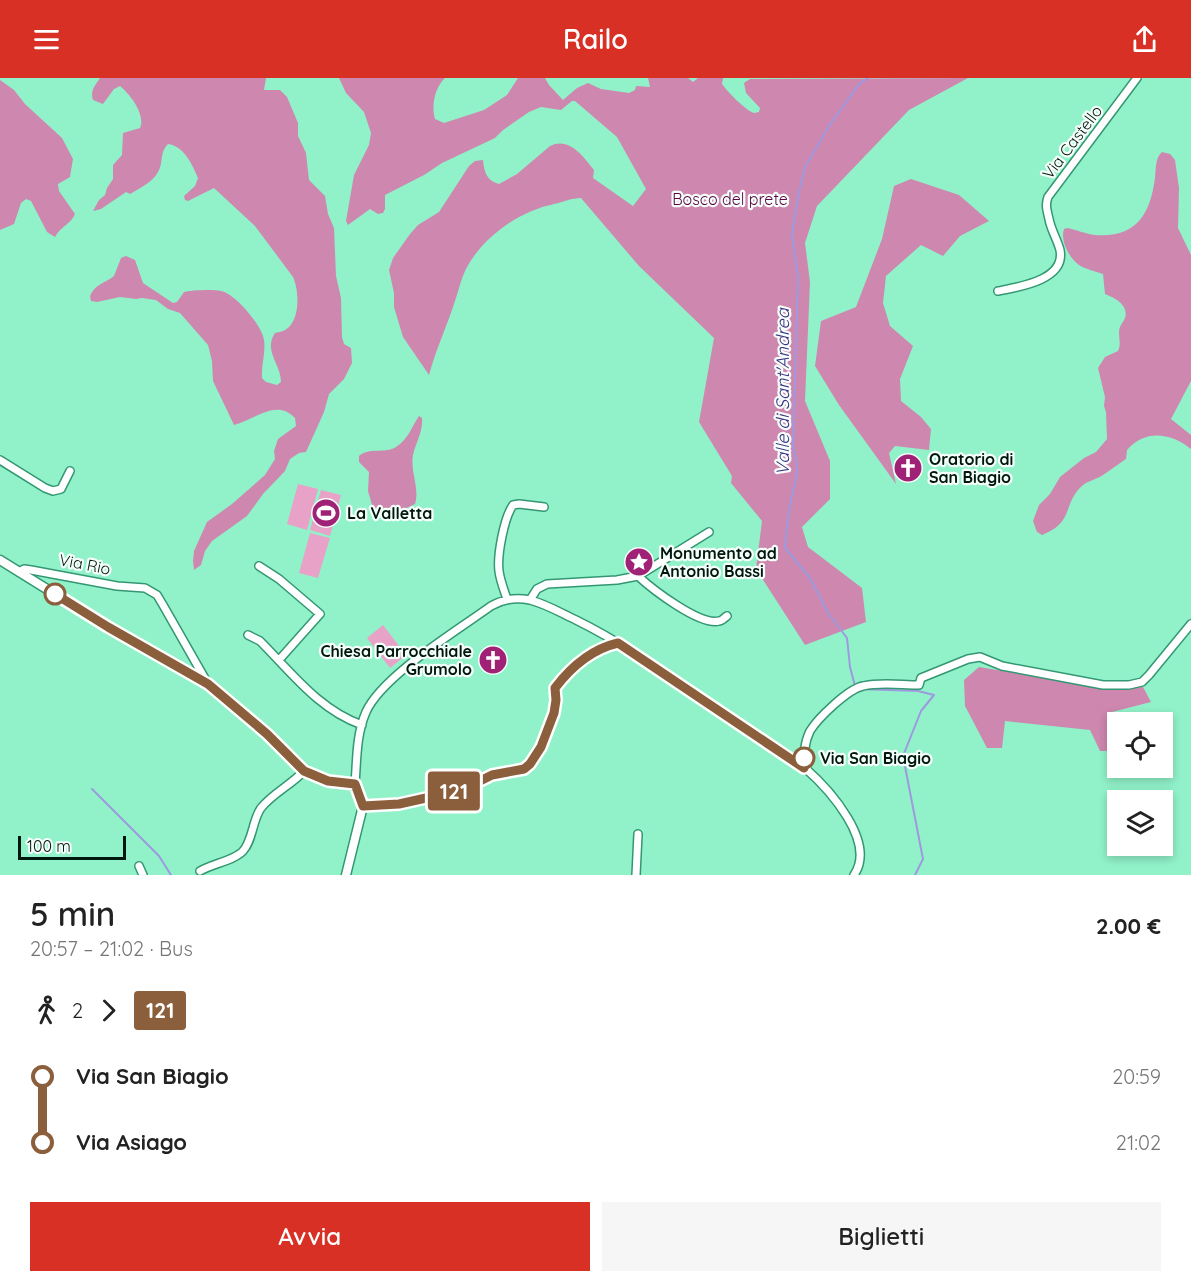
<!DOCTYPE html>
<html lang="it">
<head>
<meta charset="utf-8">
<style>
  :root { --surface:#fff; --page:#f6f6f6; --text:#222; --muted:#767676; --accent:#d93025 }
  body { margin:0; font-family:Quicksand,sans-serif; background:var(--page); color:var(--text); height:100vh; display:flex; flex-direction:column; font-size:22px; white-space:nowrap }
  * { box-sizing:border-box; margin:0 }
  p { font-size:20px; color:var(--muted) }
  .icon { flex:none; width:33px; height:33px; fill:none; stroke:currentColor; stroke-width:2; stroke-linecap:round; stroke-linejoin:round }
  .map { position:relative; height:797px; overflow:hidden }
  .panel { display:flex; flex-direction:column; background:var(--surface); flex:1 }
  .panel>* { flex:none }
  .badge { padding:0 12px; border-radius:4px; font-size:21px; line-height:39px }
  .controls { position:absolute; left:1107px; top:634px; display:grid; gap:12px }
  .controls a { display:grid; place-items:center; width:66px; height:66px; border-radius:0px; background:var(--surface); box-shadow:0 3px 9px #0003; font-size:30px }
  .scale { position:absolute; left:18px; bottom:15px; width:108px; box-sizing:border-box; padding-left:6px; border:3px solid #00170d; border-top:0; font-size:16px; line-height:21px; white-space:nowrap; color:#00170d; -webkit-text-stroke:4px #f5fefa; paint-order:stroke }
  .map>.badge { position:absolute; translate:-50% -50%; box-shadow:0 0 0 3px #fff }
  .legs { display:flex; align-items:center; gap:9px; height:66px; padding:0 30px; font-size:20px }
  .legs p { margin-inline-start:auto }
  .headline { display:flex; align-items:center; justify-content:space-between; height:102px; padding:0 30px }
  h1 { font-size:33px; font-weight:600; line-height:45px }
  .primary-button { display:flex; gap:12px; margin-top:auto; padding:12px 30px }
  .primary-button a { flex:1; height:69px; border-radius:0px; background:var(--accent); color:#fff; font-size:24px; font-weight:600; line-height:69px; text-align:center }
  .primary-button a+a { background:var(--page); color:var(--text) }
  ul { padding:0 30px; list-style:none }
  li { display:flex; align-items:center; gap:21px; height:66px; font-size:22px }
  li i { display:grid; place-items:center; width:9px; height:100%; margin:0 8px; background:currentColor }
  li i::after { content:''; width:15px; height:15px; margin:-8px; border:4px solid; border-radius:50%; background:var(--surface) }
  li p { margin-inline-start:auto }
  li:first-child i { background:linear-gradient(#0000 50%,currentColor 0) }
  li:last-child i { background:linear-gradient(currentColor 50%,#0000 0) }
  header { display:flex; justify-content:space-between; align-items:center; height:78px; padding:0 30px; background:var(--accent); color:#fff; font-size:27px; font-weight:600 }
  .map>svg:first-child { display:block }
  .green { fill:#e8a2c8 }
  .forest { fill:#ce87af }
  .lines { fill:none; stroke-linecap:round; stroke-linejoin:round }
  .stream { stroke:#9d9ae0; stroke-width:2 }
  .minor-casing { stroke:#339773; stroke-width:10 }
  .tertiary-casing { stroke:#339773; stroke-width:11 }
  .minor { stroke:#fff; stroke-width:7 }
  .tertiary { stroke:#fff; stroke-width:8 }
  .line-1-casing { stroke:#fff; stroke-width:14 }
  .line-1 { stroke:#8b5e3c; stroke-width:9 }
  .stop-1-dot { fill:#fff; stroke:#8b5e3c; stroke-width:3 }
  .labels { text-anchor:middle; stroke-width:4.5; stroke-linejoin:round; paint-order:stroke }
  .street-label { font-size:16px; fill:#00170d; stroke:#f5fefa }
  .park-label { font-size:16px; fill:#5c0441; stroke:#f5fefa }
  .poi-label { font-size:16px; font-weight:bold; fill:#00170d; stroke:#f5fefa; text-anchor:start }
  .stop-label { font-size:16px; font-weight:bold; fill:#00170d; stroke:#f5fefa; text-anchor:start }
  .water-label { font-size:18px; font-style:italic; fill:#3f3284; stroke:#f5fefa }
</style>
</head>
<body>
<header><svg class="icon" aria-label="menu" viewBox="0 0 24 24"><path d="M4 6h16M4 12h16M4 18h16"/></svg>Railo<svg class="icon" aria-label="share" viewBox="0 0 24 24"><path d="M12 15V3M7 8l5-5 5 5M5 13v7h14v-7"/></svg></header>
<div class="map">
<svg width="1191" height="797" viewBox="0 0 1191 797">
  <rect width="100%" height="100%" fill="#91f2c9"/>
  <path class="green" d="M298,406l20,5 -11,41 -20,-6z
    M321,412l20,5 -11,41 -20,-6z
    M310,455l20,5 -12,40 -19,-5z
    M383,547l23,30 -16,13 -23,-30z"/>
  <path class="forest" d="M100,0h166l-2,12h16l7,7 11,26v13l8,17 3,27 16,16 3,18 6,14 2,48 5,22 1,39 2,7 7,4 1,15 -8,16 -15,15 -5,18 -18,40 -7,1 -9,6 -5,12 -22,23 -16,22 -35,25 -7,10 -4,14 -7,5 -1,-9 1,-10 13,-29 25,-18 33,-29 10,-16 -1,-8 4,-12 18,-13 -1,-8c-19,-20 -40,2 -61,7l-21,-44 -1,-20 -4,-16 -28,-32 -12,-4 -12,-9 -14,-2 -6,1 -16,-2 -23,5 -6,-1 -1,-5c5,-12 15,-13 24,-20l7,-18 5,-2 9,4 8,23 30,20 4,-1 7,-10c6,-2 31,-3 37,-1 15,3 41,35 43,49 2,13 -3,25 -2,38l4,4 11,3 4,-3c0,-18 -18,-31 -6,-49 5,-1 10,-2 14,-6 11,-11 10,-37 4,-50l-38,-51 -41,-38 -26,13 -3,-1 -1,-4 11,-10 3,-8c-6,-14 -14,-32 -30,-34 -9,9 -4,18 -10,28 -5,10 -18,16 -28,22l-4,-2 -25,17 -8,2 6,-11 6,-5 2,-7 6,-9v-14l9,-10 1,-22 17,-5c6,-13 -10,-34 -20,-42l-6,3 -11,15 -10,-4c-3,-10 2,-14 7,-22z
    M339,0h106c-10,9 -14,28 -10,41l9,4 40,-13 23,-15 11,-17h27l4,7 14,15 14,-12 11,-5 13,6 28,4 6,-3 1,-4 14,1 -2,-9h40l5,4 5,-4h25l-1,6c6,8 23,26 32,29l5,-1 1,-4 -14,-15 -2,-10 6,-4 218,-1 -59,32 -92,96 -12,37 5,39 -5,119 25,60v38l-28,28 6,20 54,41 4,34 -61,23 -49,-76 6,-48 -31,-38 1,-7 -33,-54 15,-84 -75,-72 -58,-68c-9,0 -18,4 -27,6 -34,7 -70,32 -87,63 -6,11 -8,23 -12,34 -8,25 -19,48 -26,74l-26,-38 -9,-30v-14l-5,-23 4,-12 17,-24 8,-9 21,-13 30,-46 6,-5 8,-1c1,12 4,21 16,24l18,-10 33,-28c19,-10 34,11 44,24l-1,8 40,28 13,-17 -29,-52 -42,-36h-3l-11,9 -20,-3 -12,5 -26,18 -8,8 -53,25 -18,12 -39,20v14l-2,4 -5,1 -8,-5 -22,16 -2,-4 8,-46 15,-30 2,-12 -7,-21 -18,-19z
    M0,2l14,10 11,14 37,34 11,21 -3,18 -12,7 1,7 16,23c-4,10 -15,13 -20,23l-8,-5 -16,-31 -5,-2 -5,4 -7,21 -14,6z
    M1162,74l8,2 5,6 4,28 -1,40 13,27v126l-20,38 20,16v14c-20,-16 -46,-20 -64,1l-1,9c-8,5 -15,11 -23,16 -6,4 -16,6 -21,11 -20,18 -7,36 -40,49l-5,-3 -4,-11 6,-16 11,-11 10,-17 24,-19 12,-6 11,-13 -1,-27 -2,-6 1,-9 -7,-29 7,-11 13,-6c3,-6 1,-12 1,-19 0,-6 4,-9 6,-14 4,-13 -10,-20 -20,-24l-2,-20c-8,-3 -18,-5 -24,-9 -10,-7 -19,-25 -15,-36l3,-1c10,2 19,6 28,7 41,3 55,-20 60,-57 1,-9 0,-20 7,-26z
    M911,101l48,16 30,26 -29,15 -17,20 -22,-11 -35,31 -3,27 7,23 23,20 -13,33 1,22 20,16 10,12 -2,21 -34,-4 -6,7 7,31 -57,-79 -24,-39 6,-45 35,-14 26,-68 12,-53z
    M419,338l3,2c1,14 -6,24 -9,37 -3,17 7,33 2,49l-19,9 -21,2 -7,-24 1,-19 -10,-10v-6c10,-9 26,-2 37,-9 12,-7 16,-21 23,-31z
    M979,589l127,21 37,-1 8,15 -43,11 5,38h-13l-10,-21 -85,-9 -3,27h-15l-22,-42 -1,-26z"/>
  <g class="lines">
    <path class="stream" d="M855,608l-5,-19 -3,-29 -19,-25 -18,-35 -25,-30c1,-12 2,-25 4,-37 4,-30 13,-32 4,-65l5,-169 -6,-43 7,-42 6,-25 24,-41 30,-42 9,-6
      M859,611l59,2 16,4 -13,16 -18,45 20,103 -8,16
      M92,711l67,67 12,19"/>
    <g class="minor-casing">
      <path id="minor" d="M998,213c21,-4 68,-11 62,-41 -3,-11 -9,-20 -11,-31 -2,-9 -4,-14 -1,-22l89,-119
        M0,382l45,28 8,3 8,-2 9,-18
        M259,488l20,13 41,35 -41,46
        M19,494l5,-3 7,1 86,16 28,2 12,7 6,10 45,79
        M638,498c14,13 62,50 81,45 3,0 5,-3 8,-5
        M507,521c-3,-9 -7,-19 -8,-28 -2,-16 5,-53 14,-66l6,-1 25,3
        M530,522l7,-11 10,-5 70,-4 21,-4 71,-44
        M248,557l12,6c31,31 59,69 102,84
        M804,690c0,-13 0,-25 6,-37 8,-13 38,-42 53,-45 17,-4 38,-1 56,-1l2,-7 47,-19 12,-2 22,9 101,19h26l13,-3 7,-7 42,-51
        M355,706c2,-24 1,-49 11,-72 16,-36 92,-82 125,-106 12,-7 25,-9 39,-6 16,4 31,13 46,20 53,26 101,62 150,95 24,16 56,34 79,53 24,21 72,74 49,107
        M363,728l36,-2 63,-14 30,-15 32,-6 6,-5 11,-17 13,-34 2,-13 -1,-12c16,-21 37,-38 63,-45
        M139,788l4,9
        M200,793c12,-7 35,-11 43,-20 10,-11 9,-30 18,-43 12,-15 30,-23 43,-37
        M636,797l2,-41"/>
    </g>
    <g class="tertiary-casing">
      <path id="tertiary" d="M0,482l108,67 100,57 59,50 37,37 24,10 27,3 8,22 -17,69"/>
    </g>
    <use href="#minor" class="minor"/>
    <use href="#tertiary" class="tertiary"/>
  </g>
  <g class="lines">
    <g class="line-1-casing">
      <path id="line-1" d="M55,516l53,33 100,57 59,50 37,37 24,10 27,3 8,22 36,-2 63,-14 30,-15 32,-6 6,-5 11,-17 13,-34 2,-13 -1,-12c16,-21 37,-39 63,-45l186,125v-10"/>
    </g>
    <use href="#line-1" class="line-1"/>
  </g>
  <defs>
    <g id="church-disc" transform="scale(1.5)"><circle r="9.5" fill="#a02276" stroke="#f5fefa"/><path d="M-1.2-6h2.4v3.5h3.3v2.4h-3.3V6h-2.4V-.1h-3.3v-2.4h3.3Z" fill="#fff"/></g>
    <g id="stadium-disc" transform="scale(1.5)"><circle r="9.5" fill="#a02276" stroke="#f5fefa"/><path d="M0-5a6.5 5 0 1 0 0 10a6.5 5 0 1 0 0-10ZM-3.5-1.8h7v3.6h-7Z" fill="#fff"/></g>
    <g id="sight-disc" transform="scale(1.5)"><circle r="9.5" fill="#a02276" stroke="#f5fefa"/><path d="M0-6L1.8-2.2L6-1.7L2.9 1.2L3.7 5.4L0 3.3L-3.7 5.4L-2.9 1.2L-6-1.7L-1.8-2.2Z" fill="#fff"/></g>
  </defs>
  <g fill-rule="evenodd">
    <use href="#church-disc" x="908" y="390"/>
    <use href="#stadium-disc" x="326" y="435"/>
    <use href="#sight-disc" x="639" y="484"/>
    <use href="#church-disc" x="493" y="582"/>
  </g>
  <g class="stop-1-dot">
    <circle cx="55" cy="516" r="10"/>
    <circle cx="804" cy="680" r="10"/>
  </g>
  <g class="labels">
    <g class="street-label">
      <text transform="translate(1072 64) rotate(-53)" y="6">Via Castello</text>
      <text transform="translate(85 486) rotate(11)" y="6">Via Rio</text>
    </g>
    <g class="park-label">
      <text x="730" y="127">Bosco del prete</text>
    </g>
    <g class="poi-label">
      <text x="929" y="387">Oratorio di<tspan x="929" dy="18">San Biagio</tspan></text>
      <text x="347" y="441">La Valletta</text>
      <text x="660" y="481">Monumento ad<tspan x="660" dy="18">Antonio Bassi</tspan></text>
      <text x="472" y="579" text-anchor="end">Chiesa Parrocchiale<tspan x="472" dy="18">Grumolo</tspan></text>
    </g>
    <g class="stop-label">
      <text x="820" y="686">Via San Biagio</text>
    </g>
    <g class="water-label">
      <text transform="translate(783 314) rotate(-90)" y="6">Valle di Sant'Andrea</text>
    </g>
  </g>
</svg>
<div class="controls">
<a><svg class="icon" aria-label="locate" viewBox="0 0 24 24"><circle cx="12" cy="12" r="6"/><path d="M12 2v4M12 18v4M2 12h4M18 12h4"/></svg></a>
<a><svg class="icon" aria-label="layers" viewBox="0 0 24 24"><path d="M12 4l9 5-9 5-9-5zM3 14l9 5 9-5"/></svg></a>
</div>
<div class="scale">100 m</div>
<b class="badge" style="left:454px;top:713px;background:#8b5e3c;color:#fff">121</b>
</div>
<section class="panel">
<div class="headline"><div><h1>5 min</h1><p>20:57 – 21:02 · Bus</p></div><b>2.00 €</b></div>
<div class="legs"><svg class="icon" aria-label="walk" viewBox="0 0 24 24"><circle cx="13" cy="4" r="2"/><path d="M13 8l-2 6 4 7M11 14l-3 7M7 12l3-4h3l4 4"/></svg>2<svg class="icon" aria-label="forward" viewBox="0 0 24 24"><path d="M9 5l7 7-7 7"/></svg><b class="badge" style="background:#8b5e3c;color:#fff">121</b></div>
<ul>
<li><i style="color:#8b5e3c"></i><b>Via San Biagio</b><p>20:59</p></li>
<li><i style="color:#8b5e3c"></i><b>Via Asiago</b><p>21:02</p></li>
</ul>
<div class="primary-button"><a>Avvia</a><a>Biglietti</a></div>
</section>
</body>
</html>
